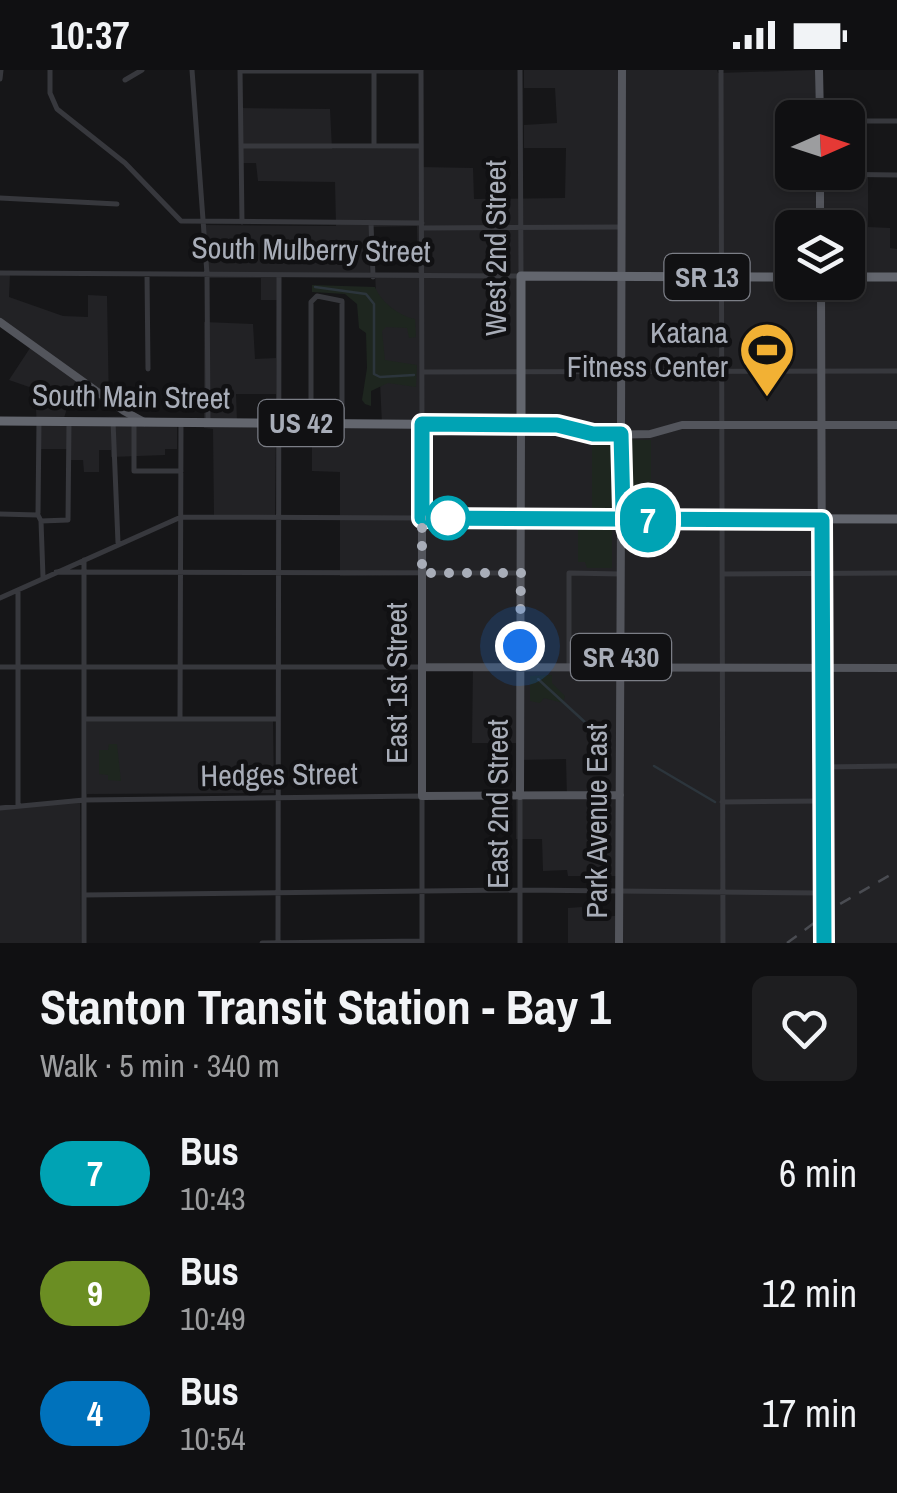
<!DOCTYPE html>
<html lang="en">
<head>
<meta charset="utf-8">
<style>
  :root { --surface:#101012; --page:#1e1e20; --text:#f1f3f6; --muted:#9c9d9f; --line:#303032 }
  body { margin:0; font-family:"Archivo Narrow",sans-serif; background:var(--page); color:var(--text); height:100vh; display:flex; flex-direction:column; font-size:38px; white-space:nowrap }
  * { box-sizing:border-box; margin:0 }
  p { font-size:32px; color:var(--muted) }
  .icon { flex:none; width:55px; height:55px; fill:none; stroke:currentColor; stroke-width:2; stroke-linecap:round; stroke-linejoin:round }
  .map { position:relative; height:873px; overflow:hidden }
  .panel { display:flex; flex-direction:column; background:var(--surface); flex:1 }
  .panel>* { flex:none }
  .badge { padding:0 20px; border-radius:32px; font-size:35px; line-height:65px }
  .needle { width:65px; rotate:87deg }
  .tools { position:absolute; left:775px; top:30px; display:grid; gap:20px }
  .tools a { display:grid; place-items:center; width:90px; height:90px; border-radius:15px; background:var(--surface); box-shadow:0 2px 8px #0004,0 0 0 2px var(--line); font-size:50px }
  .you { position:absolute; width:50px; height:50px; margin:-25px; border:8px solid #fff; border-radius:50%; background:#1a73e8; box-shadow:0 0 0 15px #1a73e833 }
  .map>.badge { position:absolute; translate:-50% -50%; box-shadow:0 0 0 5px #fff }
  .round { display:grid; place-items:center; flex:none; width:105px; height:105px; border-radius:15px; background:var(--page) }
  .summary { display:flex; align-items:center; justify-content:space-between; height:170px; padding:0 40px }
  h1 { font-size:48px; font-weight:800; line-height:75px }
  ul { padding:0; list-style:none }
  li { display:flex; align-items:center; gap:30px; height:120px; padding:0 40px }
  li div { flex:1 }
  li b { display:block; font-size:38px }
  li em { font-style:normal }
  li .badge { min-width:110px; font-weight:700; text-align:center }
  .status { display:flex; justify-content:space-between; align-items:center; height:70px; padding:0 50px; background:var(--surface); direction:ltr }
  .status svg { height:28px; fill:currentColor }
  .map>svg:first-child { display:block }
  .built { fill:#222225; fill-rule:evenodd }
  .green { fill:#1e261f }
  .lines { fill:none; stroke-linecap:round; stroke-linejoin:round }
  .stream { stroke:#2c353c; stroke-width:2.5 }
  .minor { stroke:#37383d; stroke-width:5 }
  .major { stroke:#53555c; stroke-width:8 }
  .highway { stroke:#63666e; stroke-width:9 }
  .rail { stroke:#4a4c52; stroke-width:2.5; stroke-dasharray:12 10; stroke-linecap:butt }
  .line-casing { stroke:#fff; stroke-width:22 }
  .line { stroke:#00a3b4; stroke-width:15 }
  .walk { stroke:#a8adb8; stroke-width:10; stroke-dasharray:0 18 }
  .stop-dot { fill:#fff; stroke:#00a3b4; stroke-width:5 }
  .labels { text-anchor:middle; stroke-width:9; stroke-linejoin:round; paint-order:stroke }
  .shield { fill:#111113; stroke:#7b7e86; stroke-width:2.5 }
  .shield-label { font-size:28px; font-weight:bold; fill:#a8adb8 }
  .street-label { font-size:30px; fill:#a8adb8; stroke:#111113 }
  .poi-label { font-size:30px; fill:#a8adb8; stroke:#111113; text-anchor:end }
</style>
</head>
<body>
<div class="status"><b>10:37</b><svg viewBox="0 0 49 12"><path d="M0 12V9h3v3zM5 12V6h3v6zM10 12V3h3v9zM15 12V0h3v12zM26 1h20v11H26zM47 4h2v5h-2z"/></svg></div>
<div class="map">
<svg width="897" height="873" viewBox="0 0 897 873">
  <rect width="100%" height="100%" fill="#161618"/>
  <path class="built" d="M524,0h193l1,3 97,-3 1,47 -24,1v54l76,5v50l22,1v20l7,1v694h-329v-35l14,-1 1,10 32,-1 1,-40h-48l-1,-6 -24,1 -1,-32h-26v-39l51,-1 -1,-40 -49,1 -1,-17h-44l1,-79 -54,-1v-88l-79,1v-104l-28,-1v-47l70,1 -7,-153h43l-1,-46 -48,1 1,50 -91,-1 -2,24h-16v-22h-55l-3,-53 133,1 -1,-44 -77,-1 -2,-18h-16v-55l90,1 2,40 88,-1 1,19 52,1 1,31 91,-1 1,-50h-42v-23l33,-2 -2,-35h-31zM792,158h56v54h-56z
    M10,204l-1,23 54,19 25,1v-22l19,1 2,111 -34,-24 -11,35 73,-2 40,4v29h-12v6l-54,2v-7h-12v22h-15l-1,-12h-15l-1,-11h-29l-3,-60 -26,-9 23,-35 -32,-22v-48z
    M204,252l49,2 2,35 21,-1v36h-40l1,27h39l-1,95h-61l-1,-87 -9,-1z
    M87,651h186l1,72 -187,1z
    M80,728l1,145h-81v-136z"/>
  <path class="green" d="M312,215l63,2c6,15 24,29 40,32l1,18 -7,1 -2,-10 -21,-1 -4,4 3,29 32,5 -1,22 -28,-4 -17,8v15l-6,-2 -3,-4 5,-32 -1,-35 -7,-5 -2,-24 -12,-10 -33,-2z
    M592,369l59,1v70h-59z
    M578,456h34v42h-25l-2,-6h-7z
    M552,605v8l13,13 -2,7 -19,-5 -4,5 -10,-2v-25z
    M109,674h8l4,37 -13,-1v-5l-9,-1v-24h9z"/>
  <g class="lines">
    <path class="stream" d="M315,217l51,7 8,10v70l6,3 34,-2
      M538,609l49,45
      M654,696l61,36"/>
    <path class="minor" d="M50,0v23l7,16 68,54 56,58 241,2
      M192,0l15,204 1,149
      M240,0l2,152
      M374,0v76
      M421,0l1,354
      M721,0l2,873
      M240,1h181
      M0,9l1,-9
      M125,10l17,-10
      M848,51h49
      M241,76h180
      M820,104l77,1
      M0,128l117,6
      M371,153l2,54
      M422,158l200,-1
      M0,203l521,3 -1,-206
      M147,204l1,95
      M422,302l475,-1
      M113,351l5,122
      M134,352v49h47
      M311,353v-121l6,-6 25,5v122
      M38,443l1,-92
      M0,444l38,1 3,6 27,-1 1,-98
      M41,451l2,56
      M84,490v383
      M56,502l465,1
      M722,504l175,-1
      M0,528l181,-81 241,1
      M0,597h422
      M569,597v-94l52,1
      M84,649h193
      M180,649l1,-297
      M823,697l74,-1
      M722,732l101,-1
      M18,736v-216
      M0,738l84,-8 338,-4v147
      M84,825l436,-5 303,3
      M262,873l160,-2
      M278,873l1,-668
      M520,873v-147"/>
    <path class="major" d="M819,0l1,48
      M820,102v56
      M821,212l2,661
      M0,252l124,89 20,11
      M422,448v278l198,-1
      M621,449l-4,-12v-65l4,-7
      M422,597l475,1
      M520,726l1,-371h39l43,10 47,-1 32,-9h215
      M619,873l2,-424 3,-20 -3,-64 1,-365"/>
    <path class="highway" d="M848,207h49
      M0,351l521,4v-149l271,1
      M422,354v94l475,1"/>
    <path class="rail" d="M787,873l53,-39 57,-33"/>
  </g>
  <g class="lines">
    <g class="line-casing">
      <path id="line" d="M623,441l-2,-77h-28l-36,-9 -135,-1v94l400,2 2,423"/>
    </g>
    <use href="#line" class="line"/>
    <path class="walk" d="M448,448h-26v55h99l-1,73"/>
  </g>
  <defs>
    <g id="stadium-pin" transform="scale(2.875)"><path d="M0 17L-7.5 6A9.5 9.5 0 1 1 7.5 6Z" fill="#f2b134" stroke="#111113"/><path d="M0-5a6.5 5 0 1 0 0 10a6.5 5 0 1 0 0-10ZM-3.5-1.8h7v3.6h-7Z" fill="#111"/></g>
  </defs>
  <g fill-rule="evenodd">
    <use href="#stadium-pin" x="767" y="280"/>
  </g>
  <circle class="stop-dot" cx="448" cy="448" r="20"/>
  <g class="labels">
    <g class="shield">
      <rect x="664.5" y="184" width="85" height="46" rx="8"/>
      <rect x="258.5" y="330" width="85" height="46" rx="8"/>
      <rect x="571" y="564" width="100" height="46" rx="8"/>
    </g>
    <g class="shield-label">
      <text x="707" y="217">SR 13</text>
      <text x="301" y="363">US 42</text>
      <text x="621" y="597">SR 430</text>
    </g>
    <g class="street-label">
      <text transform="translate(496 178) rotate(-90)" y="10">West 2nd Street</text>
      <text transform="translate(311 180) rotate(1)" y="10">South Mulberry Street</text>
      <text transform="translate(131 327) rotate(1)" y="10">South Main Street</text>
      <text transform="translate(397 613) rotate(-90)" y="10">East 1st Street</text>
      <text transform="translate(279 705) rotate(-1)" y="10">Hedges Street</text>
      <text transform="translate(498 734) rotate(-90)" y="10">East 2nd Street</text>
      <text transform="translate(597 751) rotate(-90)" y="10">Park Avenue East</text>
    </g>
    <g class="poi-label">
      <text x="728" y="273">Katana<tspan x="728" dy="34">Fitness Center</tspan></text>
    </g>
  </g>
</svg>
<div class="tools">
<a><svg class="needle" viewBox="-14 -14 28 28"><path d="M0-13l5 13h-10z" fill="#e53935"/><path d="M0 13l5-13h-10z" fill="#9c9d9f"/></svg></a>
<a><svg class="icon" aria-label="layers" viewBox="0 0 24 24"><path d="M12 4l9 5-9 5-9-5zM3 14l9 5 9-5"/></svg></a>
</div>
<div class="you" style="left:520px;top:576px"></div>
<b class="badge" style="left:648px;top:450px;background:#00a3b4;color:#fff">7</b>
</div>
<section class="panel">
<div class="summary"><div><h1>Stanton Transit Station - Bay 1</h1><p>Walk · 5 min · 340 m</p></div><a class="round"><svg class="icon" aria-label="heart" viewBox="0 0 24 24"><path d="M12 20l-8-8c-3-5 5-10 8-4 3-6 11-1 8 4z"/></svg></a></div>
<ul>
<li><span class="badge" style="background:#00a3b4;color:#fff">7</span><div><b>Bus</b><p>10:43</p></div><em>6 min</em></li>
<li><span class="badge" style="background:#6b8e23;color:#fff">9</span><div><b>Bus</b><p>10:49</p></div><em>12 min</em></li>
<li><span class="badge" style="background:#0072bc;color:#fff">4</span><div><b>Bus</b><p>10:54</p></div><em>17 min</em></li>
</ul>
</section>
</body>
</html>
